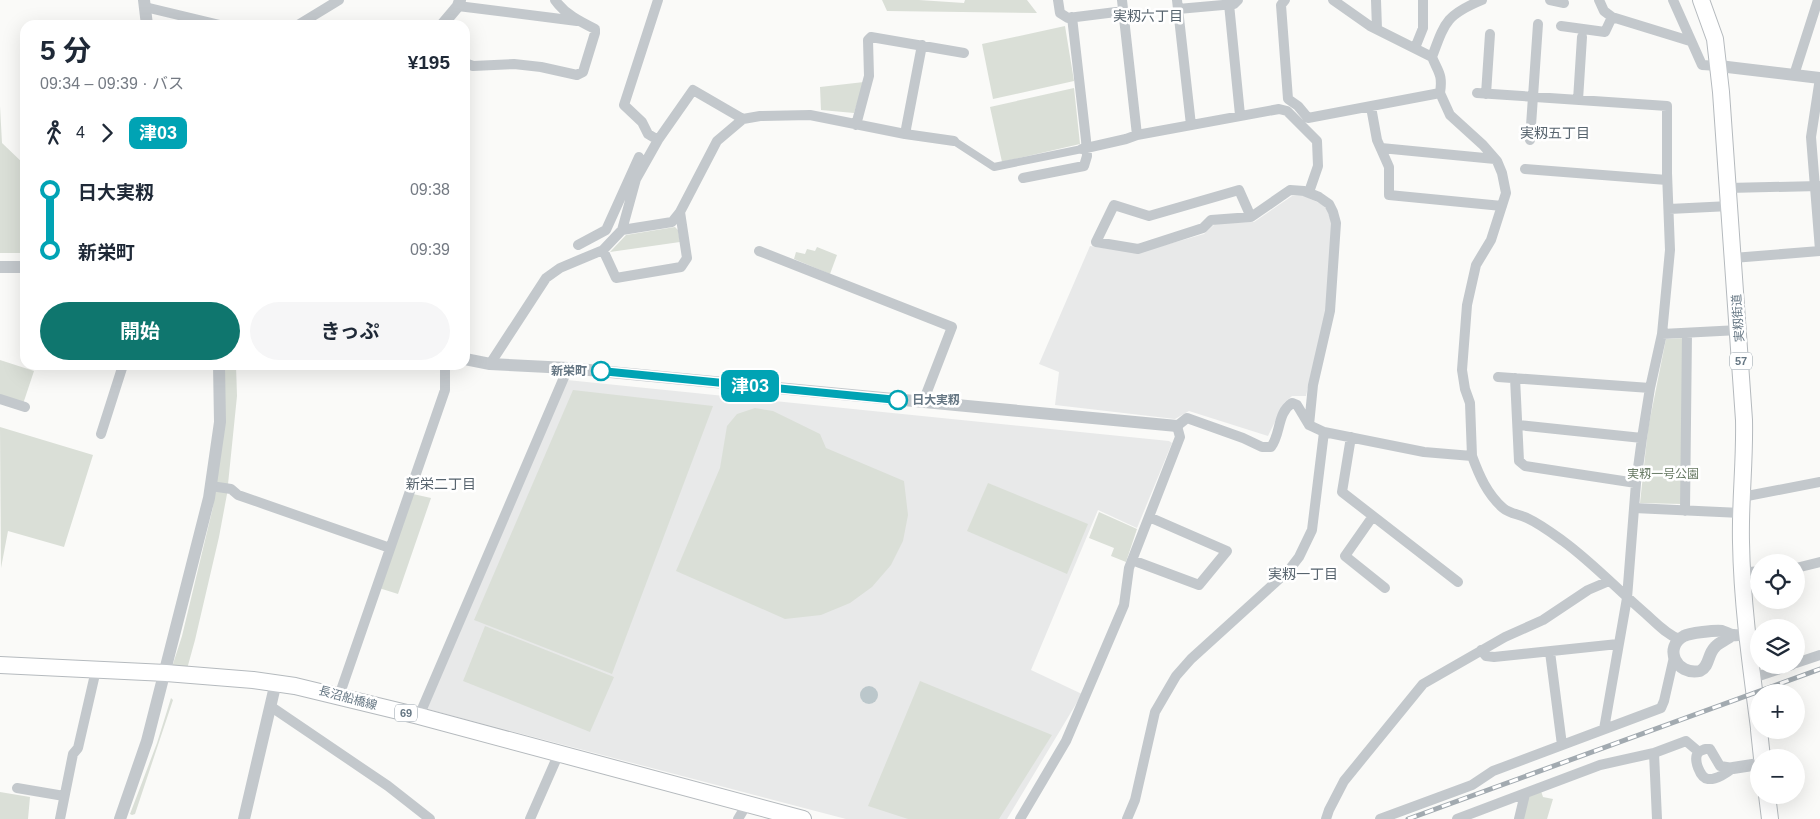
<!DOCTYPE html>
<html lang="ja">
<head>
<meta charset="utf-8">
<style>
  :root { --surface:#fff; --page:#f6f6f7; --text:#1f2937; --muted:#747a83; --accent:#0f766e }
  body { margin:0; font-family:Arial,"Noto Sans JP",sans-serif; background:var(--page); color:var(--text); height:100vh; display:flex; flex-direction:column; font-size:19px; white-space:nowrap }
  * { box-sizing:border-box; margin:0 }
  p { font-size:16px; color:var(--muted) }
  .icon { flex:none; width:28px; height:28px; fill:none; stroke:currentColor; stroke-width:2; stroke-linecap:round; stroke-linejoin:round }
  .map { position:relative; flex:1; overflow:hidden }
  .side { position:absolute; left:20px; top:20px; width:450px; height:350px; display:flex; flex-direction:column; background:var(--surface); border-radius:15px; box-shadow:0 5px 20px #0002 }
  .side>* { flex:none }
  .badge { padding:0 10px; border-radius:8px; font-size:18px; line-height:32px }
  .controls { position:absolute; left:1750px; top:554px; display:grid; gap:10px }
  .controls a { display:grid; place-items:center; width:55px; height:55px; border-radius:50%; background:var(--surface); box-shadow:0 5px 20px #0002; font-size:25px }
  .map>.badge { position:absolute; translate:-50% -50%; box-shadow:0 0 0 2px #fff }
  .legs { display:flex; align-items:center; gap:8px; height:55px; padding:0 20px; font-size:16px }
  .legs p { margin-inline-start:auto }
  .head { display:flex; align-items:center; justify-content:space-between; height:85px; padding:0 20px }
  h1 { font-size:28px; font-weight:700; line-height:38px }
  .action { display:flex; gap:10px; margin-top:auto; padding:10px 20px }
  .action a { flex:1; height:58px; border-radius:30px; background:var(--accent); color:#fff; font-size:20px; font-weight:700; line-height:58px; text-align:center }
  .action a+a { background:var(--page); color:var(--text) }
  ul { padding:0 20px; list-style:none }
  li { display:flex; align-items:center; gap:18px; height:60px; font-size:19px }
  li i { display:grid; place-items:center; width:8px; height:100%; margin:0 6px; background:currentColor }
  li i::after { content:''; width:12px; height:12px; margin:-6px; border:4px solid; border-radius:50%; background:var(--surface) }
  li p { margin-inline-start:auto }
  li:first-child i { background:linear-gradient(#0000 50%,currentColor 0) }
  li:last-child i { background:linear-gradient(currentColor 50%,#0000 0) }
  .map>svg:first-child { display:block }
  .built { fill:#e8e9e9 }
  .green { fill:#dadfd7 }
  .water { fill:#bbc7cb }
  .lines { fill:none; stroke-linecap:round; stroke-linejoin:round }
  .primary-casing { stroke:#b5babe; stroke-width:18 }
  .pedestrian { stroke:#c3c8cc; stroke-width:8 }
  .minor { stroke:#c3c8cc; stroke-width:10 }
  .tertiary { stroke:#c3c8cc; stroke-width:12 }
  .primary { stroke:#fff; stroke-width:16 }
  .rail-casing { stroke:#a2aab0; stroke-width:5 }
  .rail { stroke:#fff; stroke-width:3; stroke-dasharray:9; stroke-linecap:butt }
  .line-1-casing { stroke:#fff; stroke-width:11 }
  .line-1 { stroke:#00a3b4; stroke-width:8 }
  .stop-1-dot { fill:#fff; stroke:#00a3b4; stroke-width:2.5 }
  .labels { text-anchor:middle; stroke-width:5; stroke-linejoin:round; paint-order:stroke }
  .shield { fill:#fff; stroke:#939fa8; stroke-width:1 }
  .shield-label { font-size:11px; font-weight:bold; fill:#657683 }
  .street-label { font-size:12px; fill:#657683; stroke:#fff }
  .stop-label { font-size:12px; font-weight:bold; fill:#657683; stroke:#fff; text-anchor:end }
  .park-label { font-size:12px; fill:#687a64; stroke:#fff }
  .neighbourhood-label { font-size:14px; fill:#57646e; stroke:#fff }
</style>
</head>
<body>
<div class="map">
<svg width="1820" height="819" viewBox="0 0 1820 819">
  <rect width="100%" height="100%" fill="#fafaf8"/>
  <path class="built" d="M1292,196h13l20,10 8,19 -7,85 -20,86h-14l-8,7 -16,33 -79,-25 -14,8 -120,-14 4,-33 -20,-8 51,-118 47,7 67,-19 12,-11 38,-1z
    M567,380l602,61 3,2 -35,85 -39,-18 -67,160 51,24 -75,125h-161l-419,-110z"/>
  <path class="green" d="M882,0h37l45,3 1,-3h62l10,13 -150,-2z
    M1065,26l9,55 -81,18 -11,-55z
    M864,82l-10,31 -33,-3 -1,-23z
    M1074,88l6,56 -78,18 -12,-55z
    M0,106l2,37 23,22v49l-2,3 -2,36h-21z
    M675,227l3,3 2,12 -70,10 16,-17z
    M817,247l20,8 -7,19 -36,-15 2,-7 9,2 2,-5 8,2z
    M1684,338l-3,166 -41,-1 8,-74 18,-90z
    M0,360l34,11 -11,33 -23,-8z
    M225,365h11l1,31 -10,98 -8,43 -24,103 -8,29 -15,-2 10,-31 31,-129z
    M573,390l140,16 -101,268 -138,-54z
    M755,408l18,3 47,23 6,14 78,33 4,34 -5,26 -12,24 -19,22 -22,16 -29,12 -36,4 -109,-48 44,-103 7,-42 10,-12z
    M0,427l93,28 -29,92 -56,-16 -7,37z
    M988,483l100,41 -21,50 -100,-43z
    M413,494l18,4 -33,96 -19,-6z
    M1099,512l38,17 -11,33 -15,-6 3,-8 -25,-10z
    M485,626l129,51 -24,55 -127,-51z
    M920,681l132,54 -53,84h-91l-40,-13z
    M171,698l2,2 -38,114 -3,1 -2,-1 27,-71z
    M1541,791l2,6 10,2 -6,20h-25l6,-23z
    M0,792l30,5 -2,22h-28z"/>
  <path class="water" d="M860 695a9 9 0 1 1 18 0a9 9 0 1 1-18 0Z"/>
  <g class="lines">
    <g class="primary-casing">
      <path id="primary" d="M1701,0l14,39 6,53 23,328c1,41 -4,81 -3,122 1,62 10,125 18,186
        M0,665l166,8 87,7 42,6 124,30 384,103
        M1759,730l3,28
        M1767,795l3,24"/>
    </g>
    <path class="pedestrian" d="M954,141l40,26 88,-18"/>
    <path class="minor" d="M658,0l-34,105 18,17 6,12 10,6
      M1058,0l2,13 8,5 56,-7
      M1122,0l15,135
      M1177,0l14,125
      M1285,0l-4,5 7,94 10,7 10,12 132,-25 10,22 33,30 14,16 5,12 4,20 -15,47 -15,25 -9,40 -5,65 3,19 5,14 2,53
      M1333,0l37,26 62,31
      M1376,0l1,29
      M1550,0l14,3
      M1599,0l5,11 8,6 78,24
      M1673,0l29,65 17,1
      M1229,4l11,111
      M458,6l119,15
      M145,7l75,18
      M1178,9l56,-5 4,-4
      M298,25l41,-25
      M1561,26l44,6 7,-15
      M1415,48l8,-20v-28
      M465,63l8,3 41,-2 27,3 36,8 6,-3 12,-39v-4c-16,-8 -30,-15 -40,-29
      M1794,75l24,-75
      M1820,78l-9,59 9,113
      M1440,93c3,-19 -2,-21 -8,-36 13,-35 14,-42 50,-57
      M1477,93l190,13v67l3,77 -8,84
      M1486,94l4,-60
      M1578,100l4,-63
      M1371,107l6,33 12,27v28l113,11
      M856,125l13,-49 -1,-36 3,-3 93,16
      M905,134l17,-89
      M1530,140l8,-116
      M1381,148l114,11
      M1082,149l44,-10 11,-4 142,-26 8,2 30,30 1,25 -9,26
      M1525,169l142,11
      M1023,178l61,-12 3,-10 -1,-16 -14,-123
      M1728,188l91,-2
      M1669,209l61,-3
      M1251,217l-12,-27 -90,26 -35,-11 -18,37 42,7 65,-21 8,-8 40,-3 39,-27 14,1 15,6 10,7 4,8 3,11 -6,88 -17,74 -4,40
      M622,230l14,-51 22,-39 35,-50 50,29
      M578,245l28,-15 33,-73
      M603,250l13,28 65,-11 6,-9 -7,-46
      M759,251l193,76 -29,75
      M1733,258l87,-7
      M490,364l56,-86 14,-10 43,-18 19,-20 50,-8 8,-10 37,-71 26,-22 17,-3 50,-1 95,19 49,7
      M1498,377l152,11
      M1515,378l4,83 6,5 111,17
      M0,399l25,8
      M1518,425l124,13
      M101,434l22,-69
      M1351,437l-9,55 116,90
      M211,486l20,3 7,6 152,53
      M1742,497l78,-15
      M1634,508l107,5
      M1685,511l2,-178
      M1373,516l-28,40 40,32
      M1132,560l67,25 28,-34 -78,-34
      M1796,568l24,-6
      M1742,573l17,-2
      M1481,650l5,6 8,1 124,-13
      M1550,652l12,93
      M1796,663l24,-8
      M1753,678l39,-13
      M339,696l106,-306v-25
      M270,706l118,80 42,33
      M419,716l149,-348
      M1604,729l23,-131 9,-115 6,-45 8,-50 12,-54 77,-4
      M1705,749h5l10,17 13,2c-6,5 -17,12 -25,11 -8,-1 -15,-20 -10,-26 1,-2 5,-3 7,-4z
      M1654,753l3,66
      M17,788l47,8
      M60,819l13,-65 5,-6 18,-78
      M530,819l29,-66
      M738,819l9,-15
      M1020,819l46,-78 58,-136 5,-37 51,-131 -3,-11 10,-8 56,20 19,9h9c10,-13 6,-34 21,-44l5,2 12,20 15,7 100,20 48,4c7,19 15,38 31,52 7,6 16,6 24,10 13,6 25,15 36,23 30,22 55,49 83,73 10,9 20,20 33,25
      M1127,819l8,-19 20,-88 21,-36 15,-17 98,-89 10,-13 13,-27 12,-98
      M1326,819l3,-9 15,-29 79,-97 82,-47 38,-17 45,-30 21,-9
      M1380,819l92,-34 21,-14 168,-63 3,-7 10,-44
      M1457,819l143,-54 54,-12 32,-12 13,11
      M1519,819l6,-25"/>
    <path class="tertiary" d="M144,0l3,25
      M442,25l16,-19 2,-6
      M1719,66l101,12
      M0,267h25
      M465,359l25,5 78,4 609,58
      M1732,635c-5,5 -13,7 -17,12 -8,8 -5,19 -15,24 -24,5 -37,-24 -16,-35 5,-3 32,-6 38,-5 4,1 7,4 11,4 5,1 10,-1 15,-1
      M1733,768l26,-4
      M120,819l27,-78 62,-243 11,-76 -1,-57
      M244,819l32,-137"/>
    <use href="#primary" class="primary"/>
    <g class="rail-casing">
      <path id="rail" d="M1408,819l412,-150"/>
    </g>
    <use href="#rail" class="rail"/>
  </g>
  <g class="lines">
    <g class="line-1-casing">
      <path id="line-1" d="M601,371l297,29"/>
    </g>
    <use href="#line-1" class="line-1"/>
  </g>
  <g class="stop-1-dot">
    <circle cx="601" cy="371" r="9"/>
    <circle cx="898" cy="400" r="9"/>
  </g>
  <g class="labels">
    <g class="shield">
      <rect x="1730" y="352.5" width="22" height="17" rx="4"/>
      <rect x="395" y="704.5" width="22" height="17" rx="4"/>
    </g>
    <g class="shield-label">
      <text x="1741" y="365">57</text>
      <text x="406" y="717">69</text>
    </g>
    <g class="street-label">
      <text transform="translate(1738 318) rotate(-94)" y="4">実籾街道</text>
      <text transform="translate(348 698) rotate(15)" y="4">長沼船橋線</text>
    </g>
    <g class="stop-label">
      <text x="587" y="375">新栄町</text>
      <text x="912" y="404" text-anchor="start">日大実籾</text>
    </g>
    <g class="park-label">
      <text x="1663" y="478">実籾一号公園</text>
    </g>
    <g class="neighbourhood-label">
      <text x="1148" y="21">実籾六丁目</text>
      <text x="1555" y="138">実籾五丁目</text>
      <text x="441" y="489">新栄二丁目</text>
      <text x="1303" y="579">実籾一丁目</text>
    </g>
  </g>
</svg>
<div class="controls">
<a><svg class="icon" aria-label="locate" viewBox="0 0 24 24"><circle cx="12" cy="12" r="6"/><path d="M12 2v4M12 18v4M2 12h4M18 12h4"/></svg></a>
<a><svg class="icon" aria-label="layers" viewBox="0 0 24 24"><path d="M12 4l9 5-9 5-9-5zM3 14l9 5 9-5"/></svg></a>
<a>+</a>
<a>−</a>
</div>
<b class="badge" style="left:750px;top:386px;background:#00a3b4;color:#fff">津03</b>
<section class="side">
<div class="head"><div><h1>5 分</h1><p>09:34 – 09:39 · バス</p></div><b>¥195</b></div>
<div class="legs"><svg class="icon" aria-label="walk" viewBox="0 0 24 24"><circle cx="13" cy="4" r="2"/><path d="M13 8l-2 6 4 7M11 14l-3 7M7 12l3-4h3l4 4"/></svg>4<svg class="icon" aria-label="forward" viewBox="0 0 24 24"><path d="M9 5l7 7-7 7"/></svg><b class="badge" style="background:#00a3b4;color:#fff">津03</b></div>
<ul>
<li><i style="color:#00a3b4"></i><b>日大実籾</b><p>09:38</p></li>
<li><i style="color:#00a3b4"></i><b>新栄町</b><p>09:39</p></li>
</ul>
<div class="action"><a>開始</a><a>きっぷ</a></div>
</section>
</div>
</body>
</html>
